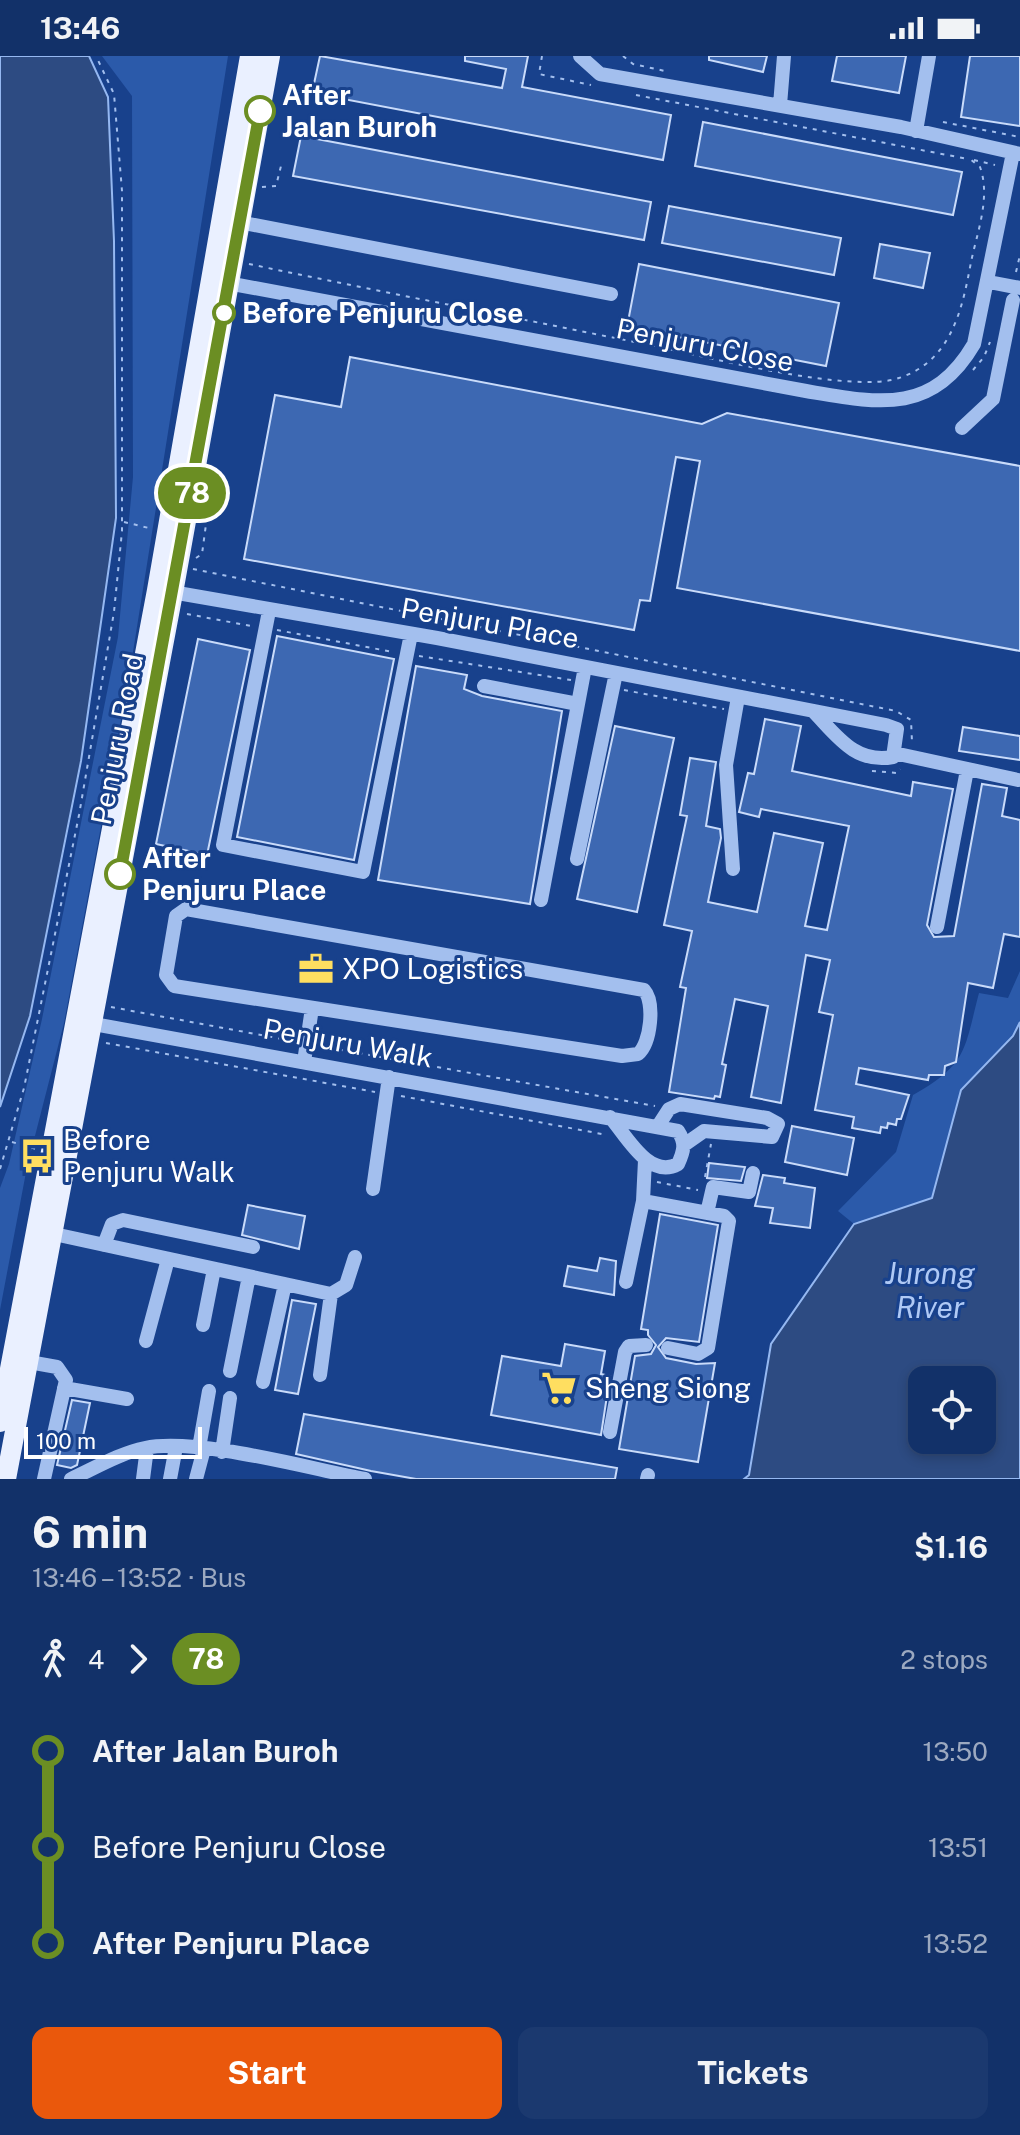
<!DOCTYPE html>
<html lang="en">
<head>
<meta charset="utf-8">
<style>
  :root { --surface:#123169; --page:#1b396f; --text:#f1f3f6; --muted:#9ca9c0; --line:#314c7d; --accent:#ea580c }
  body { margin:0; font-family:"Public Sans",sans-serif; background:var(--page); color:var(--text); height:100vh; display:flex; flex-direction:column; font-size:30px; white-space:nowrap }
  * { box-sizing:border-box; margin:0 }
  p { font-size:26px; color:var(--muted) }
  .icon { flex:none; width:44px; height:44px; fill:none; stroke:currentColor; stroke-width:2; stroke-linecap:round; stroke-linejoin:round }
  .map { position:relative; height:1423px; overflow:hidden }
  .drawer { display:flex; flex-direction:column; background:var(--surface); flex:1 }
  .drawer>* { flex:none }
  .badge { padding:0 16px; border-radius:26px; font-size:28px; line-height:52px }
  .controls { position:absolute; left:908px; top:1310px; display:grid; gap:16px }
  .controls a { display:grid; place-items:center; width:88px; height:88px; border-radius:16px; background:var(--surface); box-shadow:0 4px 12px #0003,0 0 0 2px var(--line); font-size:40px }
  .scale { position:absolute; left:24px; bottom:20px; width:178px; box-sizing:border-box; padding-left:8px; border:4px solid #fff; border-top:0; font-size:22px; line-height:28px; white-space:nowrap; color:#fff; -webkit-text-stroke:6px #18418c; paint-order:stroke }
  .map>.badge { position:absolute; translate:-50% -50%; box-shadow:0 0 0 4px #fff }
  .legs { display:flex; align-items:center; gap:12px; height:88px; padding:0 32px; font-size:26px }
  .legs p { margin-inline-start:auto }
  .summary { display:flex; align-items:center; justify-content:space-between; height:136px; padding:0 32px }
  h1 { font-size:44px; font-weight:700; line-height:60px }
  .action { display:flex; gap:16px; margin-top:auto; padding:16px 32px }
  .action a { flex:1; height:92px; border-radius:16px; background:var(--accent); color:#fff; font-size:32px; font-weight:700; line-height:92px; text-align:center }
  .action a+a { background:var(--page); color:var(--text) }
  ul { padding:0 32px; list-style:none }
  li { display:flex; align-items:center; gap:28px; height:96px; font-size:30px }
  li i { display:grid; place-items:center; width:12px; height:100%; margin:0 10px; background:currentColor }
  li i::after { content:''; width:20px; height:20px; margin:-10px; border:6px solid; border-radius:50%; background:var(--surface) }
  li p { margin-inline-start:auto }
  li:first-child i { background:linear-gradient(#0000 50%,currentColor 0) }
  li:last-child i { background:linear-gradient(currentColor 50%,#0000 0) }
  .status { display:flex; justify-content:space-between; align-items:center; height:56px; padding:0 40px; background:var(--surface); direction:ltr }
  .status svg { height:22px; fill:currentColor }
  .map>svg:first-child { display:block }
  .green { fill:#2b5aaa }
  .water { fill:#2d4b82; stroke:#95b8f1; stroke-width:2; fill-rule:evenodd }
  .building { fill:#3d68b2; stroke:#c9dbfa; stroke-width:2 }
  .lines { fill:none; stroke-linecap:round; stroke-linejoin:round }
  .path { stroke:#a3bfee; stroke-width:2; stroke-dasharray:4 6; stroke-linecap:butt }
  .minor { stroke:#a3bfee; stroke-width:14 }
  .major { stroke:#eaf0ff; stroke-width:20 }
  .line-1-casing { stroke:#fff; stroke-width:18 }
  .line-1 { stroke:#6b8e23; stroke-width:12 }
  .stop-1-dot { fill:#fff; stroke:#6b8e23; stroke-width:4 }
  .labels { text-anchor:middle; stroke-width:6; stroke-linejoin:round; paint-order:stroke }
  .stop-label { font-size:28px; font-weight:bold; fill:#fff; stroke:#18418c; text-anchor:start }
  .street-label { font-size:28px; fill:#fff; stroke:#18418c }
  .poi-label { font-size:28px; fill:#fff; stroke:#18418c; text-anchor:start }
  .water-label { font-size:30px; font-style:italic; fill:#afc9f5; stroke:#18418c }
</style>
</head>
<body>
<div class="status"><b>13:46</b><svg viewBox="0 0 49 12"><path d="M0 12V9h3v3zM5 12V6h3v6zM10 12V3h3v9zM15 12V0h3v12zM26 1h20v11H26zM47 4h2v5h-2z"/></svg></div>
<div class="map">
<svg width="1020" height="1423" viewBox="0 0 1020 1423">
  <rect width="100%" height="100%" fill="#18418c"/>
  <path class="green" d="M102,0h126l-99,621 -65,346 -37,144 -27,143v-122l9,-24 33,-145 76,-382 15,-160 -1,-381z
    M1020,915v51l-7,14 -52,54 -29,108 -78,26 -16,-13 58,-59 17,-57c55,-31 51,-45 66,-102l29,5z"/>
  <path class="water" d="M0,0h89l19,41 6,144 2,277 -35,243 -51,255 -30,91z
    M1020,966v457h-276l5,-4 22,-131 83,-120 78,-26 29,-108 52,-54zM982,1324v60h-60v-60z"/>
  <path class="building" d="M320,0l182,32 4,-19 -41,-8v-5h63l-6,31 149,28 -8,45 -351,-67z
    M709,0h58l-4,16 -54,-12z
    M837,0h69l-7,37 -67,-12z
    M970,0h50v70l-59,-9z
    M703,66l259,50 -9,43 -258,-49z
    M301,80l350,66 -7,38 -351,-64z
    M669,150l172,32 -7,37 -172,-32z
    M880,188l50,9 -7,35 -49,-10z
    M639,208l200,39 -13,63 -199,-39z
    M350,301l352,67 25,-11 293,53v185l-343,-63 23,-127 -24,-4 -26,144 -10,-1 -6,30 -390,-71 31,-164 66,12z
    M277,580l117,23 -40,201 -117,-23z
    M198,583l52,11 -43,205 -51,-11z
    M416,610l51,9 -3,14 18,7 80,15 -32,193 -152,-24z
    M765,663l36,7 -9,45 119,25 2,-14 40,7 -26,136 7,12 20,-1 28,-152 25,4 -5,28 18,4v117l-16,-3 -11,54 -25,-5 -12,79 -11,4 -1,9h-15l-1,5 -69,-12 -3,16 53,11 -8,24h-4l-1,6 -8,-2 -1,5 -6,-1 -1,6 -28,-5 2,-11 -39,-7 18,-95 -14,-3 11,-52 -24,-5 -25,148 -30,-6 17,-91 -33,-7 -13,65 4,1 -6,32 -5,-1 -1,3 -45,-7 17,-104 -6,-1 12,-56 -28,-6 23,-109 -7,-1 10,-57 26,4 -10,64 14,3 1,9 -13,64 49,10 17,-79 49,10 -18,83 22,4 22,-104 -88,-17 -2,8 -20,-5 9,-39 6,1z
    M615,670l59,12 -37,174 -60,-13z
    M963,671l57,9v24l-61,-9z
    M792,1070l62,12 -7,37 -62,-13z
    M709,1107l36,4 -4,14 -34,-3z
    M763,1119l22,3 -1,5 31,5 -5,40 -40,-5 3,-15 -18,-2z
    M248,1149l57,11 -6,33 -57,-14z
    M660,1158l58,11 -19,117 -33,-4 -8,9 8,11 30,6 19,-1 -17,99 -79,-13 16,-93 16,-2 5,-9 -8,-10v-5l-7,-1z
    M600,1202l16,3 -2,34 -50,-9 4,-20 29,5z
    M292,1244l24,4 -18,90 -23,-4z
    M565,1288l40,7 -4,23 9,2 -9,59 -110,-20 11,-59 59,10z
    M72,1344l18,3 -13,62 -6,3 -14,-3z
    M304,1358l313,54 -2,11h-199l-45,-8 -75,-17z"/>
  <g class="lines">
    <path class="path" d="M542,0l-3,18 52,11
      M623,0l10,8 32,7
      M636,39l332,64
      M943,66l77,15
      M974,104l21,5
      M262,131l14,-1 6,-24
      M249,208c137,29 274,55 410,83 52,11 194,47 240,31 52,-17 63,-67 72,-116 6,-29 20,-65 9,-95l-10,-8
      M1016,216l4,-17
      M973,314l11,-13 6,-15
      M124,466l25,6
      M196,502l6,-4 12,-89
      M193,513l703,142 15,9 1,22
      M187,558l64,12
      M277,574l116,22
      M419,600l152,24
      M624,634l100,19
      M872,715l25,2 3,-4
      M111,951l182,34
      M106,987l269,49
      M319,990l336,60
      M401,1040l206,39
      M12,1086l24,7
      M0,1113l24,-81 55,-273 35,-203 8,-81v-340l-8,-97 -18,-38
      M705,1121l6,-33
      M657,1126l41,8"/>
    <path class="minor" d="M580,0l20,18 301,53 119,27
      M780,49l4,-49
      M916,75l13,-75
      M234,165l377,73
      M222,226l584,109c71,12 126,25 168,-47l39,-191
      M989,226l31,6
      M962,372l31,-29 20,-99
      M166,535l271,47 449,87 11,4 -4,28c-38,7 -56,-21 -80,-46
      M269,555l-46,234 140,27 48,-238
      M484,630l94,18
      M894,697l124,27
      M577,803l39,-186
      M733,813l-7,-104 12,-68
      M541,844l44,-233
      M186,853l458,81c11,12 7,53 -6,64l-16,2 -448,-70 -8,-11 10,-59z
      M937,871l30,-157
      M83,966l595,109c8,12 6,20 0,33 -29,16 -52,-29 -68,-47
      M304,1006l8,-54
      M658,1070l11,-17 11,-5 87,14 11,6 -6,13 -68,-6 -20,14
      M373,1133l16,-112
      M643,1145l81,15 5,5 -21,127 -10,6 -30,-6
      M707,1157l6,-26 36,5 4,-19
      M54,1178l277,60 15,-9 9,-28
      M104,1189l8,-21 11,-4 130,27
      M626,1226l17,-81 2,-41
      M203,1269l11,-56
      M146,1285l22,-82
      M29,1306l28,5 9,13 -22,99
      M230,1315l19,-95
      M320,1319l11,-81
      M263,1326l22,-98
      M64,1332l63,11
      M610,1376l15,-80 4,-6 17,-1
      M199,1392l10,-57
      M222,1396l8,-54
      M71,1423c24,-11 49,-26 74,-31 51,-11 166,21 220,31
      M143,1423l4,-31
      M170,1423l6,-32
      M196,1423l8,-30
      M647,1423l1,-4"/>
    <path class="major" d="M0,1366l157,-832 93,-534
      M6,1423l167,-886 97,-537"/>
  </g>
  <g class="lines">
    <g class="line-1-casing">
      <path id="line-1" d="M120,818l140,-763"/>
    </g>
    <use href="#line-1" class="line-1"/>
  </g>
  <defs>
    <g id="office-bare" transform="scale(2.76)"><path d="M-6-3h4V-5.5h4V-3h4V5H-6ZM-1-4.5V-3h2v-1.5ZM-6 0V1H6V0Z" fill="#ffde60" stroke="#18418c" stroke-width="2.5" paint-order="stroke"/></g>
    <g id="bus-bare" transform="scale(2.76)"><path d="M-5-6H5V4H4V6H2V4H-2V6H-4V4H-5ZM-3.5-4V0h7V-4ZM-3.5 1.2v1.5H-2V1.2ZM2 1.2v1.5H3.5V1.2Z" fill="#ffde60" stroke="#18418c" stroke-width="2.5" paint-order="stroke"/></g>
    <g id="supermarket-bare" transform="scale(2.76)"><path d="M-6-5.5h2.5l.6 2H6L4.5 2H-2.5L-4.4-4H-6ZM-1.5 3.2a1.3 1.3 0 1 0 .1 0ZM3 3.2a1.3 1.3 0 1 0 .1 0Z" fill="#ffde60" stroke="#18418c" stroke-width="2.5" paint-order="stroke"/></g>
  </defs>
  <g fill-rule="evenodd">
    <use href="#office-bare" x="316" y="913"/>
    <use href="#bus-bare" x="37" y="1100"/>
    <use href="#supermarket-bare" x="559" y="1332"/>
  </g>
  <g class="stop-1-dot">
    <circle cx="260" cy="55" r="14"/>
    <circle cx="224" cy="257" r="10"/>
    <circle cx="120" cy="818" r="14"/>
  </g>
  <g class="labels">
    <g class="stop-label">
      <text x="282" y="49">After<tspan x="282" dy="32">Jalan Buroh</tspan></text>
      <text x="242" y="267">Before Penjuru Close</text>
      <text x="142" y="812">After<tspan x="142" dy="32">Penjuru Place</tspan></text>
    </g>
    <g class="street-label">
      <text transform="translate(705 289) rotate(11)" y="10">Penjuru Close</text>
      <text transform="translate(490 567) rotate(10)" y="10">Penjuru Place</text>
      <text transform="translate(117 683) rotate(-79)" y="10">Penjuru Road</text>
      <text transform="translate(348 987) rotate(10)" y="10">Penjuru Walk</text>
    </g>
    <g class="poi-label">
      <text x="342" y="923">XPO Logistics</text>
      <text x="63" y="1094">Before<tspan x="63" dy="32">Penjuru Walk</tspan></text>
      <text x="585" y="1342">Sheng Siong</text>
    </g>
    <g class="water-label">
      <text x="930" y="1228">Jurong<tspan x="930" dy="34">River</tspan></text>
    </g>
  </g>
</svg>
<div class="controls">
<a><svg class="icon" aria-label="locate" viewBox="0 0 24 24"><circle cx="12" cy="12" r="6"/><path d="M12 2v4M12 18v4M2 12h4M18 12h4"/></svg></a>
</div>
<div class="scale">100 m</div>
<b class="badge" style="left:192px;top:437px;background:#6b8e23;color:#fff">78</b>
</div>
<section class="drawer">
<div class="summary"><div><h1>6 min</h1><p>13:46 – 13:52 · Bus</p></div><b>$1.16</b></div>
<div class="legs"><svg class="icon" aria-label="walk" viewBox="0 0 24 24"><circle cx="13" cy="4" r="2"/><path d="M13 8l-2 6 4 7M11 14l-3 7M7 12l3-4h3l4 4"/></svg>4<svg class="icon" aria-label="forward" viewBox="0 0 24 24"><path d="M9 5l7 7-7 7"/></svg><b class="badge" style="background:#6b8e23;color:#fff">78</b><p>2 stops</p></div>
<ul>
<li><i style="color:#6b8e23"></i><b>After Jalan Buroh</b><p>13:50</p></li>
<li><i style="color:#6b8e23"></i><span>Before Penjuru Close</span><p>13:51</p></li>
<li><i style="color:#6b8e23"></i><b>After Penjuru Place</b><p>13:52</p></li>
</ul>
<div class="action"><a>Start</a><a>Tickets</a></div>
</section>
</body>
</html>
